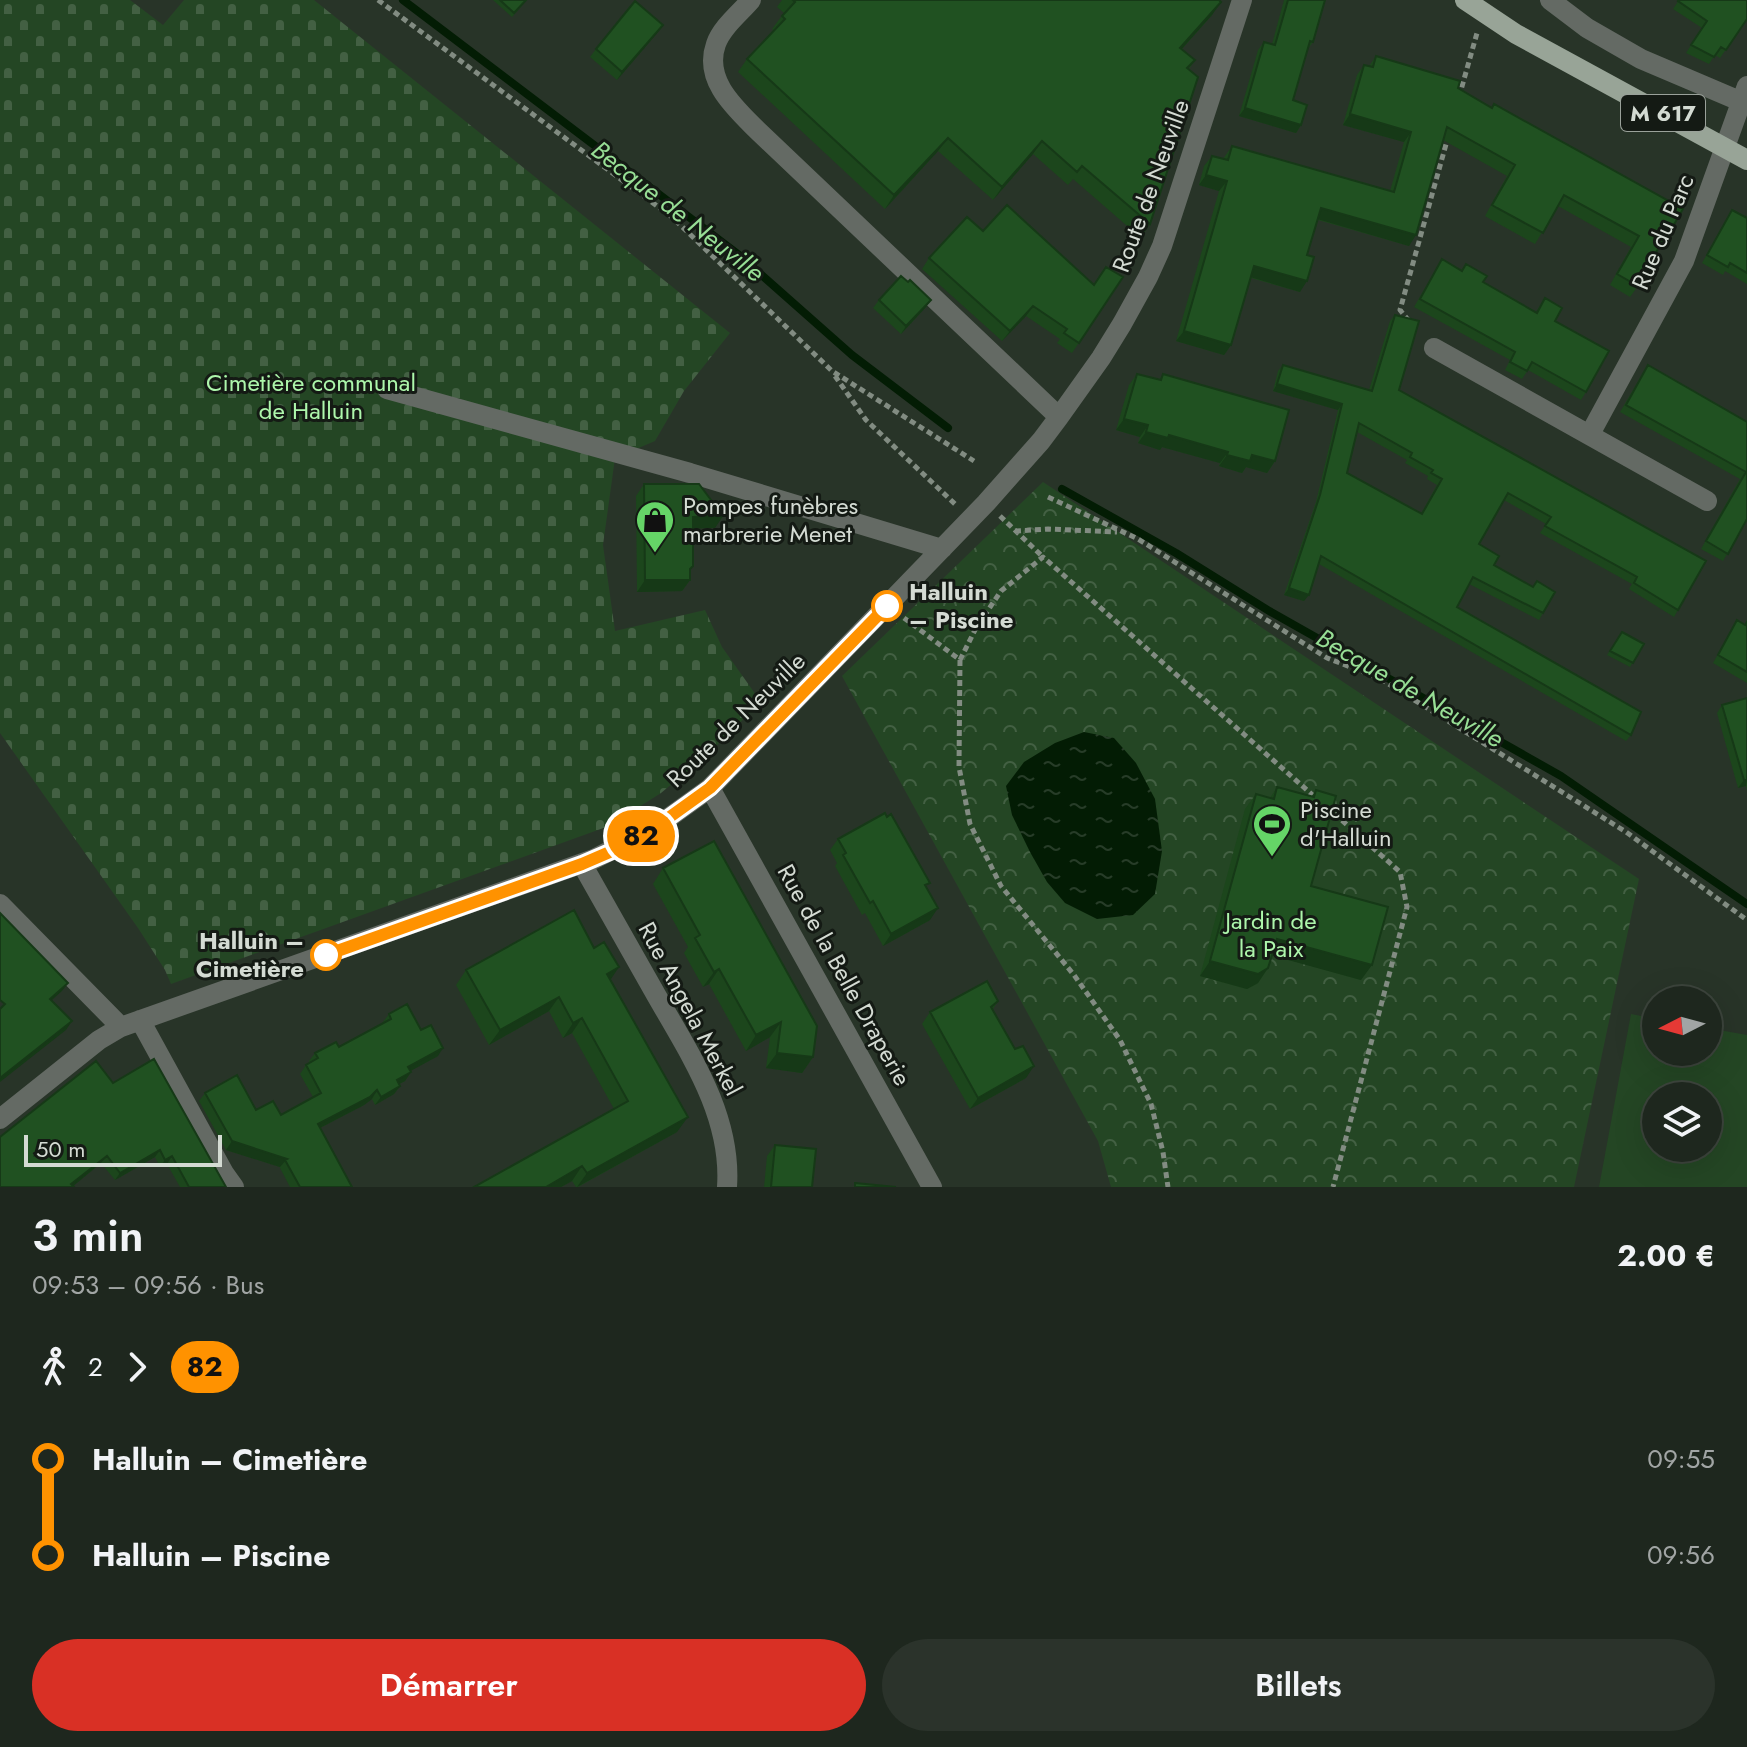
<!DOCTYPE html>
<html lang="fr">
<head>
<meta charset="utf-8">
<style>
  :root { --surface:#1e271e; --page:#2b332b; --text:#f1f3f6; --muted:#a1a5a4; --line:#3c443c; --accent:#d93025 }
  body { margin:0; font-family:Jost,sans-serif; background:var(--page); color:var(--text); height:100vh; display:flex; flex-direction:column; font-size:30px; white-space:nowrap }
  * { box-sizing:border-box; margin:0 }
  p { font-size:26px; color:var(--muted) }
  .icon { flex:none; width:44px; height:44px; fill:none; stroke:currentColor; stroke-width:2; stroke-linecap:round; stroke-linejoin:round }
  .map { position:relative; height:1187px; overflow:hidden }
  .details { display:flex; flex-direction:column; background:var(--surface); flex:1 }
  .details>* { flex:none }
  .badge { padding:0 16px; border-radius:26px; font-size:28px; line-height:52px }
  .needle { width:52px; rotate:264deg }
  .tools { position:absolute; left:1642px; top:986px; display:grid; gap:16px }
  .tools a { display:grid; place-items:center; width:80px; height:80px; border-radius:50%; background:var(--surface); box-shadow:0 8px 32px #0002,0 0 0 2px var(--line); font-size:40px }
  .scale { position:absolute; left:24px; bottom:20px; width:198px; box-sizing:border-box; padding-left:8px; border:4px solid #d4dbd3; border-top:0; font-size:22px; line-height:28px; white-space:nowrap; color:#d4dbd3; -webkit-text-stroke:6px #141a14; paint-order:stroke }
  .map>.badge { position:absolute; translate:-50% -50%; box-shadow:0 0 0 4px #fff }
  .legs { display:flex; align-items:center; gap:12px; height:88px; padding:0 32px; font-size:26px }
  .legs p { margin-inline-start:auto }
  .head { display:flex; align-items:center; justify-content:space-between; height:136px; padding:0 32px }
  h1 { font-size:44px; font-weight:600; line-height:60px }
  .button { display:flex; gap:16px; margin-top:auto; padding:16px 32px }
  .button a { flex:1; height:92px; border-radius:48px; background:var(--accent); color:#fff; font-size:32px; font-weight:600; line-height:92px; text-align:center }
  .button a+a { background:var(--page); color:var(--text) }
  ul { padding:0 32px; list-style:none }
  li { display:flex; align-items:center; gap:28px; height:96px; font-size:30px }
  li i { display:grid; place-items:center; width:12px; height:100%; margin:0 10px; background:currentColor }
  li i::after { content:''; width:20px; height:20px; margin:-10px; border:6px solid; border-radius:50%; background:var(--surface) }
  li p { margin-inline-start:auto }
  li:first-child i { background:linear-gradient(#0000 50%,currentColor 0) }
  li:last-child i { background:linear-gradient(currentColor 50%,#0000 0) }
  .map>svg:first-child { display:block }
  .grass { fill:#244624; fill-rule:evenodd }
  .forest { fill:url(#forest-crowns) }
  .cemetery { fill:url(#cemetery-stones) }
  .water { fill:url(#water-ripples) }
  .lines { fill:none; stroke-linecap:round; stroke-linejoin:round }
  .stream { stroke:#031c04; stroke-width:8 }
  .path { stroke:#828c82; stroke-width:5; stroke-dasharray:6 4; stroke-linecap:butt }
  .minor { stroke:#646a64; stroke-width:20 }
  .major { stroke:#98a497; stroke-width:20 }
  .wall { fill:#1c461c; fill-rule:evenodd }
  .shaded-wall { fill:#163917 }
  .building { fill:#205121; stroke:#163917; stroke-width:2; fill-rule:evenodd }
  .line-1-casing { stroke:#fff; stroke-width:18 }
  .line-1 { stroke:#ff9200; stroke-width:12 }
  .stop-1-dot { fill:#fff; stroke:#ff9200; stroke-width:4 }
  .labels { text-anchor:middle; stroke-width:6; stroke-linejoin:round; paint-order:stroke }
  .shield { fill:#141a14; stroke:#9aa19a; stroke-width:2 }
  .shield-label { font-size:22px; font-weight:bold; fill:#d4dbd3 }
  .street-label { font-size:24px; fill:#d4dbd3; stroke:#141a14 }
  .park-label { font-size:24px; fill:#adf6ab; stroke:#141a14 }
  .poi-label { font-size:24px; fill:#d4dbd3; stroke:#141a14; text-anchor:start }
  .stop-label { font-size:24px; font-weight:bold; fill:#d4dbd3; stroke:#141a14; text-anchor:start }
  .water-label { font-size:26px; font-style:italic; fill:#97de95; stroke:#141a14 }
</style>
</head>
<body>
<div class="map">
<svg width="1747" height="1187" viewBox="0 0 1747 1187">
  <defs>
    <pattern id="forest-crowns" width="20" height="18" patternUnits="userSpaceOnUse" patternTransform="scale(2)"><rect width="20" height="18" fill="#244624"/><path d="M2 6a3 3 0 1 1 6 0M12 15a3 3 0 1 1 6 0" fill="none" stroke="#436043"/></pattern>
    <pattern id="cemetery-stones" width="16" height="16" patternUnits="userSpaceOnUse" patternTransform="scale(2)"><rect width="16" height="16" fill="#244624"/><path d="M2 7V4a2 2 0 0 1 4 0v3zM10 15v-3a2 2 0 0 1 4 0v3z" fill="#436043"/></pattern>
    <pattern id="water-ripples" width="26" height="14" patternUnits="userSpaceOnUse" patternTransform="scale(2)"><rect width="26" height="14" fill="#031c04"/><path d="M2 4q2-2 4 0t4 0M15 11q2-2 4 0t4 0" fill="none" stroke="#273c28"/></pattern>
  </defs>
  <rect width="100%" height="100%" fill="#283428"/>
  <path class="grass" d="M1631,1014l25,5v33h52v-24l39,7v152h-148zM1656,1096h52v52h-52z"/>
  <path class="forest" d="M1043,482l596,397 -65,308h-463l-13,-46 -256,-465z"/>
  <path class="cemetery" d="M0,0h130l33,25 21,-25h130l416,333 -46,58 -29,50 -40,17 -12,87 12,86 90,-21 17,37 39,55 -54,53 -46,38 -52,33 -438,158 -6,-14 -27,-42 -138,-195z"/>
  <path class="water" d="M1084,732l30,6 22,25 19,36 7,52 -7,43 -22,21 -36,4 -32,-16 -18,-21 -17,-30 -18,-37 -6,-29 18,-24 31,-19z"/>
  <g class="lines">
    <path class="stream" d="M403,0l336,255 113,100 96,73
      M1062,489l114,64 95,59 290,164 186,128"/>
    <path class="path" d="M378,0l294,217 160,154 142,90
      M1459,97l18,-64
      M1409,321l-9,-11 48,-173
      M835,376l31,44 90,85
      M1048,497l90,42 189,119 52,20 247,154 121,88
      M1000,516l43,41
      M1015,531l33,-2 69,3
      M904,618l56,42 -1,107 11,57 31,62 73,89 46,65 31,64 12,48 5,35
      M960,660l16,-32 25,-37 42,-34 273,241
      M1327,807l73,65 7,35 -74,280"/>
    <path class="minor" d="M751,0c-11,13 -29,27 -35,44 -13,36 19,64 41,86l302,287
      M1550,0l37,28 54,31 106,45
      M1434,348l273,153
      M387,389l303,84 252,76
      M1590,434l94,-173 63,-175
      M710,788l222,399
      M582,864c24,43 49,86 73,129 34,60 77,122 72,194
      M0,904l121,123
      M140,1020l84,153 10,14
      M0,1119l99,-79 22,-13 473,-168 59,-30 57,-41 276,-285 55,-62 18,-24 42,-59 21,-34 26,-47 14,-31 80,-246"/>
    <path class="major" d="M1465,0l51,34 231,126"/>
  </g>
  <path class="wall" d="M493,0h34l-15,17z
    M782,0h437l-7,15 -30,34 13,11 -6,9 -39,155 -9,14 -68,-59 -5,6 -35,-31 -40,46 -55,-49 -53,58 -147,-137 9,-13 27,-29 -2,-1 12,-16 -7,-6z
    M1284,0h41l-12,42 -6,8 -14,50 8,25 -5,8 -57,-17 19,-66 6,-8 8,2z
    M1679,0l68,19 -27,39 -5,-3 -6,9 -23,-11 16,-25 -29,-19z
    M657,33l-40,47 -27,-23 6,-8z
    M1376,56l82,32 210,147 -8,10 -22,41 -8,11 -20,-12 21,-38 -73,-41 -23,38 -45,-25 -5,-3 22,-40 -64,-36 -34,106 -91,-26 -11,35 -7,37 -49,-14 -20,67 -7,10 -48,-14 43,-150 -20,-6 5,-19 8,-10 11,3 9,-13 158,45 14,-49 -61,-17 14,-50 7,-10 5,1z
    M1732,210l15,8v66l-22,-13 -2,4 -21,-12z
    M929,258l165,27 29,-8 -51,76 -15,-10 3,-4 -34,-23 -24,25 -80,-72z
    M1442,259l20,11 4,-6 17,18 53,30 9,-14 41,94 -5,8 -53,-30 -6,9 -17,-9 5,-10 -96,-53z
    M908,282l23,18 -6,8 -24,26 -28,-26 6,-8z
    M1395,315l4,75 279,220 -4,7 -45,-28 3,-5 -92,-51 6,-9 -42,-24 -25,44 15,21 49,48 -4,7 -70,-36 -12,23 174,128 -5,6 -307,-177 -15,37 -20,-6 32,-93 22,-92 -65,-19 5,-20 5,-6 86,25 21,-69zM1357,432l50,28 -2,3 23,13 -1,3 10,6 -16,29 -74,-41z
    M1648,365l99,57v97l-24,42 -22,-12 39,-70 -120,-67z
    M1137,374l22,6 4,-6 112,87 -8,12 -21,-6 -4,6 -23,-7 1,-3 -58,-16 -2,3 -22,-7 2,-6 -24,-7 13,-45z
    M644,484l71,44h-22l-3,52 -8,11 -45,1 -1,-96z
    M1737,620l8,5 2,-5v63l-34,-20z
    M1622,632l22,12 -14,23 -23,-12z
    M1747,698v93l-1,-5 -8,2 -21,-75 5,-8z
    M1277,787l34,10 5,-7 -5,96 50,94 -89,-25 -4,13 -10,15 -11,6 -47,-13 45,-167 11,-15 14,4z
    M838,839l89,48 3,33 -47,26 -18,-33 -3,2 -27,-49 2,-3 -7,-13z
    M663,868l150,189 -11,16 -36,-5 4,-31 -24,14 -37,-67 -6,3 -19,-34 4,-6 -35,-63z
    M466,970l144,9 67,153 -99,55h-2l-4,-6 -11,6h-87l140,-78 -42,-76 -9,5 -14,-27 -60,34 -33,-60z
    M998,1001l-5,8 33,69 -56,31 -48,-85 8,-12z
    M389,1014l32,16 17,26 -28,15 1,1 -6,9 -6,3 1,2 -6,8 -19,11 -3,-6 -8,6 -44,23 32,59h-62l-10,-19v-1l-54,-17 -27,-49 6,-8 51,17 25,5 32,-18 -13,-23 6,-9 4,-2 -1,-2 6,-8 24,-6 44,-24v-1z
    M113,1083l113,104h-46l-13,-23 -7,3 -5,-10 -40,23 -14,-17 -28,23 -73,1z
    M775,1145l37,42h-48l3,-31z"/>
  <path class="shaded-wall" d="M1221,2l-9,13 -41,46 9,-13z
    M663,25l-6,8 -40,47 5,-8z
    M1245,108l56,17 -5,8 -57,-17z
    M1350,114l61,18 -7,10 -61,-17z
    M948,138l-10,13 -53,58 9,-14z
    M1042,141l-9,13 -40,46 9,-13z
    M1206,175l21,6 -8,10 -20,-6z
    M1321,208l95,27 -7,11 -95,-28z
    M1254,266l53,15 -7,11 -53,-16z
    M931,300l-6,8 -24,26 5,-8z
    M1033,306l-7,10 -24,25 8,-10z
    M1184,331l47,14 -7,10 -48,-14z
    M1277,384l65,20 -4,6 -65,-19z
    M1124,419l24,6 -8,12 -24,-7z
    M1146,432l23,3 59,17 -8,11 -58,-16 -2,3 -22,-7z
    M1227,455h25l23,6 -8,12 -21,-6 -4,6 -23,-7z
    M723,516l-8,12 -30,1 8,-12z
    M645,580h45l-8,11 -45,1z
    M1289,588l20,7 -5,6 -20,-6z
    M1744,780h3l-1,6 -8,2z
    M938,908l-8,12 -47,26 8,-12z
    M1277,939l95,26 -11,15 -95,-26z
    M1210,961l58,7 -10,15 -11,6 -47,-13z
    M619,967l-10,15 -2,-8z
    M719,969l-10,15 -6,3 11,-15z
    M68,983l-6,8 -18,16 6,-8z
    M559,997l-10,14 -60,34 11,-15z
    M582,1018l-10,15 -9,5 10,-15z
    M72,1021l-6,9 -66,52v-4z
    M781,1022l-11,15 -24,14 10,-16z
    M443,1048l-5,8 -35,19 5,-8z
    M777,1053l36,4 -11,16 -36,-5z
    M1034,1066l-8,12 -56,31 8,-11z
    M411,1072l-6,9 -14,7 6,-8z
    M400,1086l-6,8 -19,11 6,-8z
    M377,1090l-5,9 -8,6 -52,27 6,-8z
    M688,1117l-11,15 -100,55 10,-14z
    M232,1141l55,18 -7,8 -54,-17z
    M160,1150l-5,7 -40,23 5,-7z
    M107,1156l-6,7 -29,24 -1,-3z
    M172,1156l-5,8 -7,3 5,-7z
    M582,1166l-10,15 -11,6h-15z"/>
  <path class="building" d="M500,0h26l-12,13z
    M793,0h426l2,2 -41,46 15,12 -8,8 11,9 -48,147 -68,-58 -5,6 -35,-31 -40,46 -54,-49 -54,57 -147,-136 38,-40 -3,-3 13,-14z
    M1288,0h37l-12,42 -3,-1 -17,59 14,5 -6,20 -56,-17 19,-66 11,3z
    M1679,0h68v19l-21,31 -5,-3 -7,10 -23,-12 16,-24 -29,-20z
    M635,1l28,24 -41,47 -26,-23z
    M1376,56l84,25 -2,7 34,20 2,-4 189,105 -15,26 -2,-1 -28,52 -21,-12 22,-38 -75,-41 -21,38 -46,-25 -5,-3 23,-40 -68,-38 -31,108 -95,-27 -14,47 7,2 -7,24 -53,-15 -23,79 -47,-14 43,-150 -21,-6 6,-19 16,4 4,-14 162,46 17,-60 -61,-18 14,-49 9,2z
    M1007,205l87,80 12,-18 17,10 -44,66 -15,-10 3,-4 -34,-23 -23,25 -81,-73 38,-41 16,14z
    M1732,210l15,8v55l-17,-10 -2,4 -21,-12z
    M1442,259l20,12 4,-7 21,12 -4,6 54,31 8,-15 17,10 -7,13 54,30 -23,41 -54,-30 -5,9 -17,-9 5,-10 -95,-53z
    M901,276l7,6 2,-2 21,20 -25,26 -27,-26z
    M1395,315l24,6 -20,69 307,171 -28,49 -44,-27 3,-6 -92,-51 6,-9 -43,-24 -29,51 20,12 -5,9 39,22 4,-6 18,11 -12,21 -70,-36 -16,30 184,105 -10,23 -310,-179 -12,39 -20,-7 31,-93 22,-91 -65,-20 6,-19 89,26zM1359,423l53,30 -2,4 23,13 -2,3 11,6 -20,35 -75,-41z
    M1648,365l99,57v97l-19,35 -22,-13 40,-69 -120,-67z
    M1137,374l24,6 2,-6 126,36 -14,51 -23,-6 -2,6 -23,-6 1,-3 -59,-17 -1,3 -22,-6 2,-7 -24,-6z
    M644,484h55l24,32 -30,1v49l-3,3v11h-45z
    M1737,620l8,5 2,-3v50l-29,-17z
    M1622,632l22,12 -11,19 -23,-12z
    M1747,698v82h-3l-22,-75z
    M1277,787l37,10 2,-7 20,6 -25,90 77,21 -16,58 -95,-26 -9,29 -10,6 -48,-13 46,-167 18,5z
    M885,813l2,4 4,-3 39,69 -5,2 13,23 -47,26 -18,-33 -3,2 -27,-48 3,-2 -8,-14z
    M714,841l103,185 -4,31 -36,-4 4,-31 -25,13 -37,-66 -5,3 -19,-34 5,-3 -37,-67z
    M574,910l20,38 10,-6 15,25 -12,7 81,143 -101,56 -5,-7 -36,21h-72l154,-86 -46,-83 -9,5 -14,-26 -59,33 -34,-60z
    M0,913l68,70 -18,16 22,22 -72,57v-69l5,-5 -5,-4z
    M987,981l11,20 -7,6 24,42 8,-3 11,20 -56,32 -48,-86z
    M407,1004l14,26 10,-5 12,23 -35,19 3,5 -14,8 3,6 -19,11 -4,-7 -7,7 -52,27 34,63h-52l-15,-27 2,-1 -55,-18 -27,-48 32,-18 19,35 17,-9 8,14 40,-22 -15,-28 12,-7 -3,-5 21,-11 3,5 52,-28 -2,-5z
    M154,1059l72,128h-37l-17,-31 -7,4 -5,-10 -40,23 -13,-17 -36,28 3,3h-74v-50l96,-76 17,22z
    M775,1145l41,4 -4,38h-41z
    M855,1183l41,4h-41z"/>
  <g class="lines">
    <g class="line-1-casing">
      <path id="line-1" d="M326,955l256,-91 44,-19 27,-16 57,-41 177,-182"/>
    </g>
    <use href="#line-1" class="line-1"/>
  </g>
  <defs>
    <g id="shop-pin" transform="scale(2)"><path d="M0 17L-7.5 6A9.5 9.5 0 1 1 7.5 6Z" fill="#65d467" stroke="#141a14"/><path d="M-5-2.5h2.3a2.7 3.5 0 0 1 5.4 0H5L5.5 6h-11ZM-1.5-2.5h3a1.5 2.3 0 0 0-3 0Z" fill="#111"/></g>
    <g id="stadium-pin" transform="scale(2)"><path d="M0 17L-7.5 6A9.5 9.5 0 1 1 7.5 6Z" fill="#65d467" stroke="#141a14"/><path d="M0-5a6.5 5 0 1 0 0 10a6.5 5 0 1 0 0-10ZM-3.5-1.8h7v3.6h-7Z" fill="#111"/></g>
  </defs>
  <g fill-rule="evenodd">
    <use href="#shop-pin" x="655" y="520"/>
    <use href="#stadium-pin" x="1272" y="824"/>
  </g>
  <g class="stop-1-dot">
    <circle cx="887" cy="606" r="14"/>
    <circle cx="326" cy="955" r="14"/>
  </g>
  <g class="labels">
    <rect class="shield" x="1621" y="95" width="84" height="36" rx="6"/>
    <g class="shield-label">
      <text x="1663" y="121">M 617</text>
    </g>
    <g class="street-label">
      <text transform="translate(1151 186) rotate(-70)" y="8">Route de Neuville</text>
      <text transform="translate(1663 232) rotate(-67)" y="8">Rue du Parc</text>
      <text transform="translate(736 720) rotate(-44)" y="8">Route de Neuville</text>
      <text transform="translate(844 975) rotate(61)" y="8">Rue de la Belle Draperie</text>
      <text transform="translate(690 1009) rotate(62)" y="8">Rue Angela Merkel</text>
    </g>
    <g class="park-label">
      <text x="311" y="391">Cimetière communal<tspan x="311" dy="28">de Halluin</tspan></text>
      <text x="1271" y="929">Jardin de<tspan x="1271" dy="28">la Paix</tspan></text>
    </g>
    <g class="poi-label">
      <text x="683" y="514">Pompes funèbres<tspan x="683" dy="28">marbrerie Menet</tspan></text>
      <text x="1300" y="818">Piscine<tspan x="1300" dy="28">d'Halluin</tspan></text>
    </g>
    <g class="stop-label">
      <text x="909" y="600">Halluin<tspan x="909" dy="28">– Piscine</tspan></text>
      <text x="304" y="949" text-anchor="end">Halluin –<tspan x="304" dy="28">Cimetière</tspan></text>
    </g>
    <g class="water-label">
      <text transform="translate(678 211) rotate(38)" y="9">Becque de Neuville</text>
      <text transform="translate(1410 688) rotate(30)" y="9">Becque de Neuville</text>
    </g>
  </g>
</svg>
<div class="tools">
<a><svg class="needle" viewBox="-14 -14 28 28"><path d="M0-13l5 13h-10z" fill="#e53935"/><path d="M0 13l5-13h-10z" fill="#a1a5a4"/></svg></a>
<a><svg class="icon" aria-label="layers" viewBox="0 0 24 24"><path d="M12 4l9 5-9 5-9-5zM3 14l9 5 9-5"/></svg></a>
</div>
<div class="scale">50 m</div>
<b class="badge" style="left:641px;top:836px;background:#ff9200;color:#111">82</b>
</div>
<section class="details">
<div class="head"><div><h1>3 min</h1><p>09:53 – 09:56 · Bus</p></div><b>2.00 €</b></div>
<div class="legs"><svg class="icon" aria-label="walk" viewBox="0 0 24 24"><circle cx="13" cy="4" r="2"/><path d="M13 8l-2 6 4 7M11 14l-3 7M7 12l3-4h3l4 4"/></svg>2<svg class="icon" aria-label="forward" viewBox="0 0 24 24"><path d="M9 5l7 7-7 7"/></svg><b class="badge" style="background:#ff9200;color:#111">82</b></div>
<ul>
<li><i style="color:#ff9200"></i><b>Halluin – Cimetière</b><p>09:55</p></li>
<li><i style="color:#ff9200"></i><b>Halluin – Piscine</b><p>09:56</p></li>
</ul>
<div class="button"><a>Démarrer</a><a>Billets</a></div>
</section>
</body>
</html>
